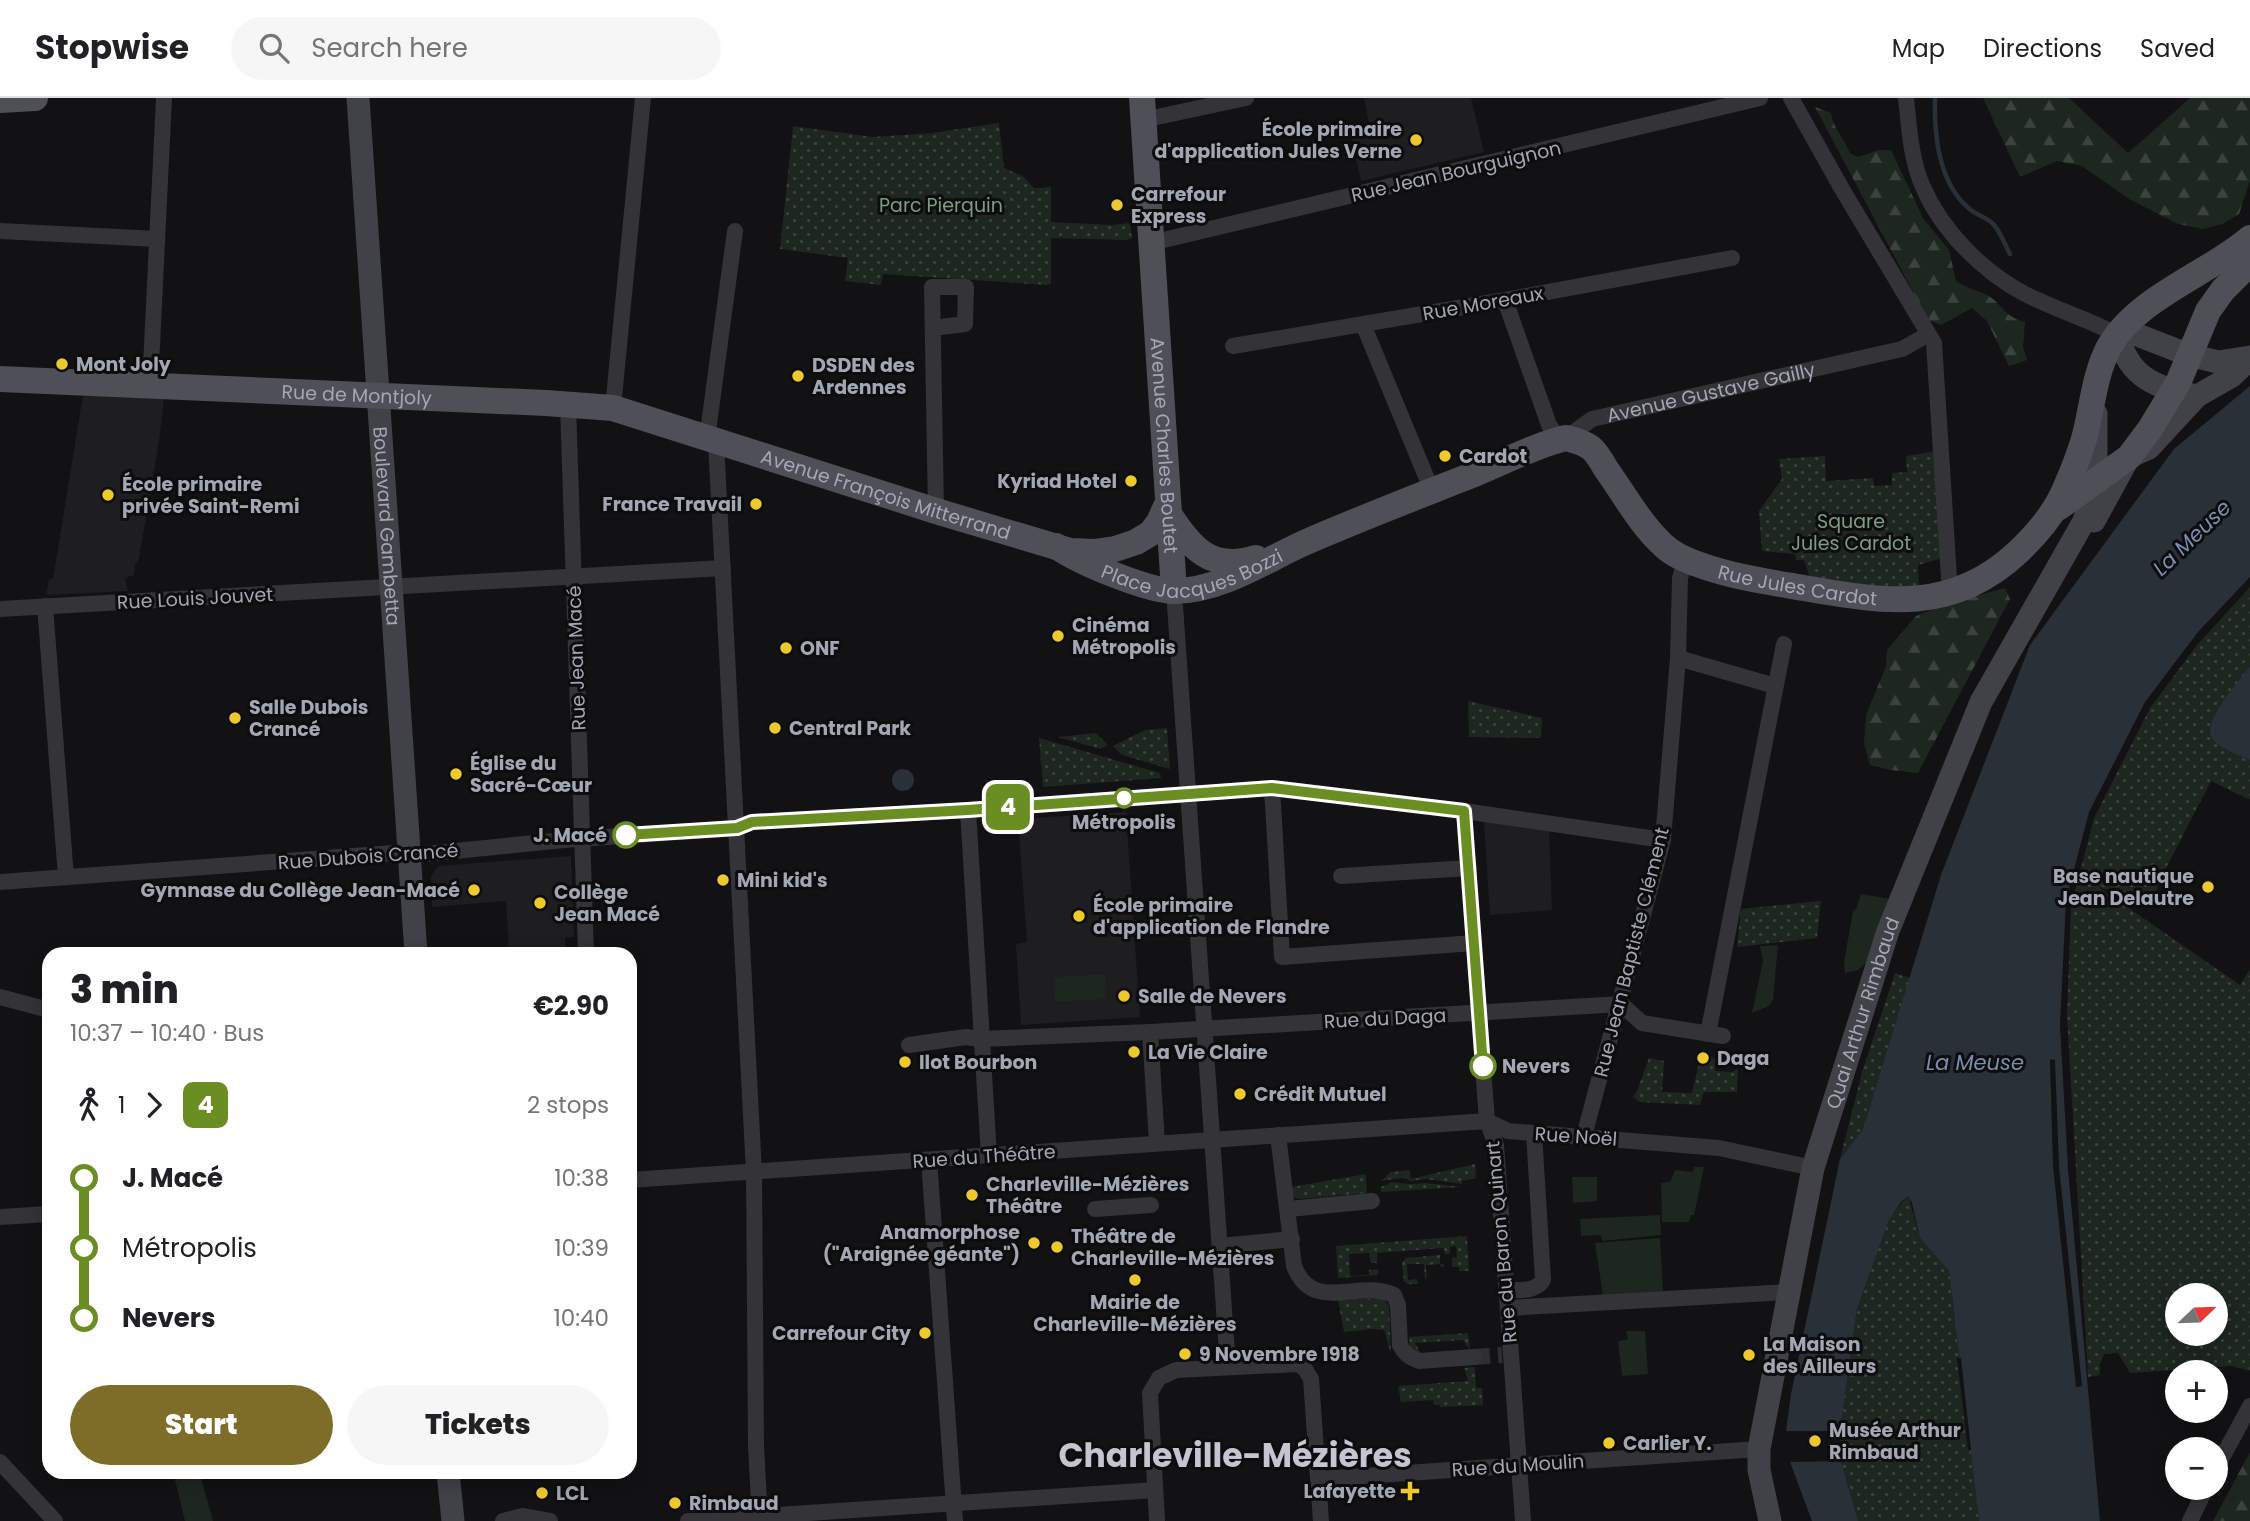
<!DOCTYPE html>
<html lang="en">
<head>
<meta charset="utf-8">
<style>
  :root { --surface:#fff; --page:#f6f6f6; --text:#202124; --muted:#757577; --line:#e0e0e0; --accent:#7d6d28 }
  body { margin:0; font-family:Poppins,sans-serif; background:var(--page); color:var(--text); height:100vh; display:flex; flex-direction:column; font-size:26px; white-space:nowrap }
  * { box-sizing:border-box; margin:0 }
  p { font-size:23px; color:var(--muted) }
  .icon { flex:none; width:38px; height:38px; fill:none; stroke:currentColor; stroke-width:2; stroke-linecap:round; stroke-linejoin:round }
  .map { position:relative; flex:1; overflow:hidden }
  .sheet { position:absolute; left:42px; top:849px; width:595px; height:532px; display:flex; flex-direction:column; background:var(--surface); border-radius:21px; box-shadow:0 4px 18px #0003 }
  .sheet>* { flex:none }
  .badge { padding:0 14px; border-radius:10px; font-size:24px; line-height:46px }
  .needle { width:46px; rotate:67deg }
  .fabs { position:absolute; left:2165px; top:1185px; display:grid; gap:14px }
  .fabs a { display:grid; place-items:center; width:63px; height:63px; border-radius:50%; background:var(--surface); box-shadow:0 4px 18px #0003; font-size:35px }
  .map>.badge { position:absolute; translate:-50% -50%; box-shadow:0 0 0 4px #fff }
  .legs { display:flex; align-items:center; gap:10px; height:77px; padding:0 28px; font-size:23px }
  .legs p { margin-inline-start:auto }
  .overview { display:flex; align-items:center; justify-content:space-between; height:119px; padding:0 28px }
  h1 { font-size:38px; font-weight:800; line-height:52px }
  .cta { display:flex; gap:14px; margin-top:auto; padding:14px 28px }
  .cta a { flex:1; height:80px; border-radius:42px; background:var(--accent); color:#fff; font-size:28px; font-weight:800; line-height:80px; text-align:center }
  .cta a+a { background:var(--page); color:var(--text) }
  ul { padding:0 28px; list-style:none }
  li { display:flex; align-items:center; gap:24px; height:70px; font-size:26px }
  li i { display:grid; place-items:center; width:10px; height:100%; margin:0 9px; background:currentColor }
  li i::after { content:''; width:18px; height:18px; margin:-9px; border:5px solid; border-radius:50%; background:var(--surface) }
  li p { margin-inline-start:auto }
  li:first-child i { background:linear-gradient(#0000 50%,currentColor 0) }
  li:last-child i { background:linear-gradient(currentColor 50%,#0000 0) }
  header { display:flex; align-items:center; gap:42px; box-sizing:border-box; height:98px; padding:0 35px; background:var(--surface); border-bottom:2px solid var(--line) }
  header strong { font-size:33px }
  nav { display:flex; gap:38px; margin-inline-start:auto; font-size:24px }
  .search { width:490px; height:63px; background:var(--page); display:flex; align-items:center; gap:18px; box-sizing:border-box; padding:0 24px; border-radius:38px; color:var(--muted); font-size:26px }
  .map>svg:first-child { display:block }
  .built { fill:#1e1e20 }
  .grass { fill:url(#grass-dots); fill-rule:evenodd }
  .forest { fill:url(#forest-firs) }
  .garden { fill:#1e2620 }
  .water { fill:#2a3038 }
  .pier { fill:#121113 }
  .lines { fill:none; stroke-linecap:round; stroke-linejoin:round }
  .stream { stroke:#2a3038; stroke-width:4.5 }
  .street-tunnel { stroke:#2f2f33; stroke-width:16; stroke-dasharray:16 8; stroke-linecap:butt }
  .street { stroke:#333338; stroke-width:16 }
  .secondary { stroke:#414148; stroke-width:23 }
  .primary { stroke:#4f4f57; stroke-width:26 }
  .line-1-casing { stroke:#fff; stroke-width:16 }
  .line-1 { stroke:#6b8e23; stroke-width:10 }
  .poi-dot { fill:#eec92e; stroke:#0d0d0e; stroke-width:2.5 }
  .stop-1-dot { fill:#fff; stroke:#6b8e23; stroke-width:3.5 }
  .labels { text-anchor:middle; stroke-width:6; stroke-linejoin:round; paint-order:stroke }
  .poi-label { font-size:19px; font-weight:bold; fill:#a3a6b3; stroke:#0d0d0e; text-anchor:start }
  .street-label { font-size:19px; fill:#a3a6b3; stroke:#0d0d0e }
  .park-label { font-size:19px; fill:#7a9e81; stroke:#0d0d0e }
  .stop-label { font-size:19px; font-weight:bold; fill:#a3a6b3; stroke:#0d0d0e }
  .water-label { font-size:21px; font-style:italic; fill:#7a8faf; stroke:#0d0d0e }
  .town-label { font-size:33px; font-weight:bold; fill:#c4c5d0; stroke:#0d0d0e }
</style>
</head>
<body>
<header>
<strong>Stopwise</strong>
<div class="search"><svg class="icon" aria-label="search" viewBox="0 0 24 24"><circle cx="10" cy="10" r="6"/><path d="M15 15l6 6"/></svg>Search here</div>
<nav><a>Map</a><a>Directions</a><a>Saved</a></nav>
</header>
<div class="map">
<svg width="2250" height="1423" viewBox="0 0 2250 1423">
  <defs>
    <pattern id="grass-dots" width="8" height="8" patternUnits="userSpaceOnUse" patternTransform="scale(1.75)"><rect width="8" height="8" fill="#1e2620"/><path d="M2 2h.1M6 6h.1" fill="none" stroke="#3c423e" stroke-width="1.8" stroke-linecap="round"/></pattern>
    <pattern id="forest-firs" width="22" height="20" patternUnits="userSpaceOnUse" patternTransform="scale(1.75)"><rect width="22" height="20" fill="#1e2620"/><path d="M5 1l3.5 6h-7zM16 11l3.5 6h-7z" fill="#3c423e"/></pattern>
  </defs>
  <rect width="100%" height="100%" fill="#121113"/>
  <path class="built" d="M1364,0h107l13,54 -123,29 -10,-47 19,-5z
    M83,297l81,4 -5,42 -20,117 -2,5 -2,1 -1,11 -9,3 3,13 -82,4 3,-16h4z
    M1126,714l14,205 -119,8 -5,-81 11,-2 -9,-123z
    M1488,721l61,10 3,81 -62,5 -6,-92z
    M571,758l3,81 -9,1v16h-56l-3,-53 -74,6 -1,-30 7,-11z"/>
  <path class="grass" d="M999,25l5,45 19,8 11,12 17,-1v35l61,3 18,-2 2,15 -6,2 -75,-2v46l-4,1 -164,-11 -2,11 -36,-4 3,-23 -68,-9 13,-123 80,11 59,-4z
    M1937,353l5,107 -24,7 1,21 -37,2 -73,-12 -5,-16h-8l-1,-6 -33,-3 -3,-40 23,-32 -3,-20 46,-3 1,25 47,-3 1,8 18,-1v-12l15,-1 -1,-16z
    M2250,489v213l-39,-19 -46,89 -16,37 -52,-21 143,99 10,-16v402l-18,-5 -102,7 -12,-20 -14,1 -4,10v11l-12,2 -21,-362 4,-109 23,-88 56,-110 47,-63zM2177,1197h39v39h-39z
    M1468,603l74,17 -1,20 -72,-1z
    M1167,630l3,41 -48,-14 -9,-9 32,-16z
    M1096,635l12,12 -8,4 -42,-12z
    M1039,640l121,35 1,5 -118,9z
    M1821,803l-4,37 -80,9 4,-38z
    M1895,875l15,5 -47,151 -23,30 22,-87z
    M1710,958l5,3v12l17,1 6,-3 -1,23h-33l-4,13 -60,-3 -7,-5 4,-6 12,-33 15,3 -2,31 30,1 7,-30 9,1z
    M1475,1066l1,14 -14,3v3l-36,-5 -15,2 -8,-3 -22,3 10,-9 18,-2 2,9z
    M1366,1076l1,19 -69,6 -7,-3v-9z
    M1392,1084l17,2 16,-1 37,4 -81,5v-5z
    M1908,1097l12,43 29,32 30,251h-121l-17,-60 -1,-30 17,-122 32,-90z
    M1467,1138l2,35h-10v-4h-7v-9l5,-1 -1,-11 -6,1v7h-5l-1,-6 -67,5v10h-6l-2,-10 -20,1 1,22 19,-1v-5l9,-1v6l-40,3 -2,-32z
    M1440,1157v9h4v3h-3l-1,-3 -14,1 1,14h-2l-1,-15h-17l1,16 9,-1 1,5h-11l-3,-3 -2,-18 4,-5z
    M1380,1200l5,2 4,7 2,47 -7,-24 -11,-1 -29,3 -6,-32z
    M1468,1235l2,17 -7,-10 -48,3 6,11 -11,-6 -1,-11z
    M1475,1269l1,21h6l1,17 -43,2v-2h-6l-1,-5 -32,2 -3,-16 70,-5 -4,-13z"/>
  <path class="forest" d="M1983,0h86l59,55 62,-55h60v83l-11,33 -17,10 -19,5 -25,-5 -49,-25 -47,-33 -25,-5 -37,16z
    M1815,9l16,6c2,15 13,25 19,40l8,4 21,-7h12l32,68 26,32 7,31c11,7 21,9 31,14 17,10 14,20 38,27l-2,25 4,13 -18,6 -22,-45 -15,-13 -31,17 -13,-5z
    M2005,490l5,11 -92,174 -27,-3 -21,-5 -6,-22 2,-28 20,-49 1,-16 29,-34 27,-11z
    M2250,1354v69h-37z"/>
  <path class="garden" d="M1861,796l30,5 -24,63 -9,8 -13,3 -1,-11 9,-51 3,-2z
    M1778,847l-5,55 -4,6 -17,7 11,-52 -3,-15z
    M1105,876l1,25 -51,3 -1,-25z
    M1694,1069h10l-10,48h-3l-2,7h-27l-1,-39 9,-1 5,-12 18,2z
    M1572,1079h25v24l-24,2z
    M1660,1117l1,20 -59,6 -1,-6 -20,1 -1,-17z
    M1660,1140l3,53 -60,5 -8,-53z
    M1626,1233h19l3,43 -26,2 -4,-35 10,-2z
    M190,1376h10l13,47h-28l-11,-45z"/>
  <path class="water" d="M2250,288v191l-52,55 -53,70 -56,110 -23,88 -6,126 8,143 32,352h-121l-30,-250 -29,-33 -8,-35 -4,-7 -7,6 -12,18 -32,89 -17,122h-54l5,-37 49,-235 23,-30 78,-254 89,-230 144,-196z
    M2250,569v93c-11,-5 -25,-10 -35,-18 -19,-15 24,-61 35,-75z
    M892 682a11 11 0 1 1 22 0a11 11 0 1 1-22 0Z
    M1841,1363l17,60h-46l-22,-59z"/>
  <path class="pier" d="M2050,961l5,1 4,107 23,219 -6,1 -23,-221z
    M1957,1260h4l10,92h-3z"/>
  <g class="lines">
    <path class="stream" d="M1935,0c-1,38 4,87 36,112 7,6 18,8 23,15 7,8 11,20 16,29"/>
    <path class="street-tunnel" d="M1474,1259l28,-2"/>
    <g class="street">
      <path d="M1791,0l51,91 92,154 16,250"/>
      <path d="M1906,0c3,29 5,63 17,89 19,44 60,85 102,107 31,16 63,25 93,41"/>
      <path d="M1143,22l103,-22"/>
      <path d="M0,133l157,8"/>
      <path d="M1151,145l609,-145"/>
      <path d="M1505,202l44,125 11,15"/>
      <path d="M1363,226l69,167"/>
      <path d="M933,230l32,-4 1,-37h-34l4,224"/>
      <path d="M1233,248l272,-46 227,-42"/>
      <path d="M150,289l14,-289"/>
      <path d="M568,307l18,549"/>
      <path d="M613,310l30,-310"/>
      <path id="s1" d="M1566,340l26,-19 310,-70 25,-14"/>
      <path d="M707,341l28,-208"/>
      <path d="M716,344l38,731 2,273 4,75"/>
      <path d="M1174,493l54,776"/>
      <path d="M45,508l21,271"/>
      <path d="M0,511l723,-41"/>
      <path d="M1678,560l97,28"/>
      <path d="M1272,690l10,169 192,-14"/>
      <path d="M968,712l21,346"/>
      <path d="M1464,713l23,310 9,24 27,376"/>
      <path d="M1341,778l128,-8"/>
      <path d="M0,784l394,-29 21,2 149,-15 173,-12 15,-6 216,-12 304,-22 192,23 199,29"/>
      <path d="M0,899l49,13"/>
      <path d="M1150,934l7,111"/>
      <path d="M1708,936l76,-390"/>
      <path d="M909,947l57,-8 14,2 170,-7 471,-28 21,19 81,13"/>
      <path d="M1278,1037l16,131c19,49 65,12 100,29l4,10 2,40c4,9 10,13 19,16l55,-4"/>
      <path d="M1584,1038l79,-296 15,-182 2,-80 6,-20"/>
      <path d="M929,1062l26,361"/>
      <path d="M630,1082l857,-59 21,10 211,17 94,20"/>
      <path d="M1095,1111l56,-4"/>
      <path d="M1289,1111l83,-8"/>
      <path d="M0,1119l49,-3"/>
      <path d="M1220,1148l72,-7"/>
      <path d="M1507,1192c12,0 29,2 36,-10l-9,-147"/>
      <path d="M1508,1210l279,-16"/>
      <path d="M0,1364l55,59"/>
      <path d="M2216,1371l34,-63"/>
      <path d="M1319,1381l440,-30"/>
      <path d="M503,1423l19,-5 28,5"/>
      <path d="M688,1423l467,-31"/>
      <path d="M1157,1423l-7,-128 9,-15 17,-8 122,-6 7,5 6,10 10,142"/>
      <path d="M2190,1423l16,-33"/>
    </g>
    <g class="secondary">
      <path id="s2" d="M358,0l58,856"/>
      <path d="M2250,259l-32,5 -29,-7 -54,-21 -17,1c11,44 38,52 79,61l35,-20 18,-17"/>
      <path d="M2094,423l35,-64 20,-9 48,-52"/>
      <path d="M448,1374l5,49"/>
      <path id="s3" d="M1770,1423l-11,-51v-21l54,-281 75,-237 93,-229 103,-181 12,-40v-67"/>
    </g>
    <g class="primary">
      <path id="s4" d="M1142,0l32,493"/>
      <path d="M0,2l35,-2"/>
      <path id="s5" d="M0,281l546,24 67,5 323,103 134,40 24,1 21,-3 21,-7 15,-9 8,-11 9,-20"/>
      <path d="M2058,410l71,-51 21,-28 28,-46 30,-72 15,-21 27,-27"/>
      <path d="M1169,416c22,34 42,58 87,44"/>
      <path id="s6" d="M1056,448c23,16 91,45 119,45 45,0 89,-30 129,-48 57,-25 115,-47 173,-70 27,-11 61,-29 89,-35 9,2 17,4 25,10 6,5 11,14 15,21 18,25 34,55 57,76 9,9 25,16 37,20 33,12 69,17 104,23 81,14 148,26 214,-36 19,-18 37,-39 47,-63 7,-16 14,-33 19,-50 8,-29 10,-64 25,-92 27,-49 99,-73 141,-109"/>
    </g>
  </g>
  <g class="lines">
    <g class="line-1-casing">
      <path id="line-1" d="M626,737l111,-7 15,-6 216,-12 304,-22 192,23 19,255"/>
    </g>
    <use href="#line-1" class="line-1"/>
  </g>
  <g class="poi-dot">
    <circle cx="1416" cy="42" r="7"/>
    <circle cx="1117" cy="107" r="7"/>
    <circle cx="62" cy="266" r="7"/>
    <circle cx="798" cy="278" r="7"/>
    <circle cx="1445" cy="358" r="7"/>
    <circle cx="1131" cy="383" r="7"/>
    <circle cx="108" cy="397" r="7"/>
    <circle cx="756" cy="406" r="7"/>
    <circle cx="1058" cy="538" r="7"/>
    <circle cx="786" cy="550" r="7"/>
    <circle cx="235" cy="620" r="7"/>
    <circle cx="775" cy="630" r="7"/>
    <circle cx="456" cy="676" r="7"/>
    <circle cx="723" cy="782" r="7"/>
    <circle cx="2208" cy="789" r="7"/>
    <circle cx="474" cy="792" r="7"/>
    <circle cx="540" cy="805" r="7"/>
    <circle cx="1079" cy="818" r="7"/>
    <circle cx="1124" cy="898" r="7"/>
    <circle cx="1134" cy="954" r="7"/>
    <circle cx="1703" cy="960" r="7"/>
    <circle cx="905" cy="964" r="7"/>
    <circle cx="1240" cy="996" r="7"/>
    <circle cx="972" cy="1097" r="7"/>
    <circle cx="1034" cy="1145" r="7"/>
    <circle cx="1057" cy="1149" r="7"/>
    <circle cx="1135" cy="1182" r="7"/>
    <circle cx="925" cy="1235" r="7"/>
    <circle cx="1185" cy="1256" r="7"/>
    <circle cx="1749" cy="1257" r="7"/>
    <circle cx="1815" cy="1343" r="7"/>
    <circle cx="1609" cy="1345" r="7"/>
    <path d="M1406.5 1382.5h7v7h7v7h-7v7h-7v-7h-7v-7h7z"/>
    <circle cx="542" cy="1395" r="7"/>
    <circle cx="675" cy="1405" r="7"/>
  </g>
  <g class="stop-1-dot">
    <circle cx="1124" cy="700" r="9"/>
    <circle cx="626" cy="737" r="12"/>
    <circle cx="1483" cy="968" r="12"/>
  </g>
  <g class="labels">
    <g class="poi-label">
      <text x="1402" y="38" text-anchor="end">École primaire<tspan x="1402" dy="22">d'application Jules Verne</tspan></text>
      <text x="1131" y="103">Carrefour<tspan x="1131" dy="22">Express</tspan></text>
      <text x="76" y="273">Mont Joly</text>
      <text x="812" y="274">DSDEN des<tspan x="812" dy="22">Ardennes</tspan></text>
      <text x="1459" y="365">Cardot</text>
      <text x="1117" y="390" text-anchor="end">Kyriad Hotel</text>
      <text x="122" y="393">École primaire<tspan x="122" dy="22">privée Saint-Remi</tspan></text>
      <text x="742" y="413" text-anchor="end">France Travail</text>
      <text x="1072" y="534">Cinéma<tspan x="1072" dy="22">Métropolis</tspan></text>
      <text x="800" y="557">ONF</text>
      <text x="249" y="616">Salle Dubois<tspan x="249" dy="22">Crancé</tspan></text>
      <text x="789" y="637">Central Park</text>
      <text x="470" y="672">Église du<tspan x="470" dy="22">Sacré-Cœur</tspan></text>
      <text x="2194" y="785" text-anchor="end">Base nautique<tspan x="2194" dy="22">Jean Delautre</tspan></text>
      <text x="737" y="789">Mini kid's</text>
      <text x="460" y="799" text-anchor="end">Gymnase du Collège Jean-Macé</text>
      <text x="554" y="801">Collège<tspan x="554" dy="22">Jean Macé</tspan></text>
      <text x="1093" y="814">École primaire<tspan x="1093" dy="22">d'application de Flandre</tspan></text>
      <text x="1138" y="905">Salle de Nevers</text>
      <text x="1148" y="961">La Vie Claire</text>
      <text x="1717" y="967">Daga</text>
      <text x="919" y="971">Ilot Bourbon</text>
      <text x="1254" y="1003">Crédit Mutuel</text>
      <text x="986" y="1093">Charleville-Mézières<tspan x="986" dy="22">Théâtre</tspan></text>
      <text x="1020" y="1141" text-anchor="end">Anamorphose<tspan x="1020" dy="22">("Araignée géante")</tspan></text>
      <text x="1071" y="1145">Théâtre de<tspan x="1071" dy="22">Charleville-Mézières</tspan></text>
      <text x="1135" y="1211" text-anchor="middle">Mairie de<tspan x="1135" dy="22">Charleville-Mézières</tspan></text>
      <text x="911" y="1242" text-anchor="end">Carrefour City</text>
      <text x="1763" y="1253">La Maison<tspan x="1763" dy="22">des Ailleurs</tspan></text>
      <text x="1199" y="1263">9 Novembre 1918</text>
      <text x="1829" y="1339">Musée Arthur<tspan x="1829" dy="22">Rimbaud</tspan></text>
      <text x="1623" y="1352">Carlier Y.</text>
      <text x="1396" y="1400" text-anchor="end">Lafayette</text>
      <text x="556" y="1402">LCL</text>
      <text x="689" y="1412">Rimbaud</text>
    </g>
    <g class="street-label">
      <text transform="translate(1456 73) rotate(-13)" y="7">Rue Jean Bourguignon</text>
      <text transform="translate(1483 205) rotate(-10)" y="7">Rue Moreaux</text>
      <text dy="7" stroke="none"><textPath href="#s1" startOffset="154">Avenue Gustave Gailly</textPath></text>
      <text dy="7" stroke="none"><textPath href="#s5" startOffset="357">Rue de Montjoly</textPath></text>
      <text dy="7" stroke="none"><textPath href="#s4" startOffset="348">Avenue Charles Boutet</textPath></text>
      <text dy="7" stroke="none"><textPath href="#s5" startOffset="900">Avenue François Mitterrand</textPath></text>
      <text dy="7" stroke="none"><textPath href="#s2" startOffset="429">Boulevard Gambetta</textPath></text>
      <text dy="7" stroke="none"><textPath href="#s6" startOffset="147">Place Jacques Bozzi</textPath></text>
      <text dy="7" stroke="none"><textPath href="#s6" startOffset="840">Rue Jules Cardot</textPath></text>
      <text transform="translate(195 500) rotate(-3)" y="7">Rue Louis Jouvet</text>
      <text transform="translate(576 560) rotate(-92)" y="7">Rue Jean Macé</text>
      <text transform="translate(368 758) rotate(-4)" y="7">Rue Dubois Crancé</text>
      <text transform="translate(1631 854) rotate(-76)" y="7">Rue Jean Baptiste Clément</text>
      <text dy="7" stroke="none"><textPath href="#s3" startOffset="522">Quai Arthur Rimbaud</textPath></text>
      <text transform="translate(1385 920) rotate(-3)" y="7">Rue du Daga</text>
      <text transform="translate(1576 1038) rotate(4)" y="7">Rue Noël</text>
      <text transform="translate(984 1058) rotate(-4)" y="7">Rue du Théâtre</text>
      <text transform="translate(1501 1144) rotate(-95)" y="7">Rue du Baron Quinart</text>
      <text transform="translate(1518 1367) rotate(-4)" y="7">Rue du Moulin</text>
    </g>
    <g class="park-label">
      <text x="941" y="114">Parc Pierquin</text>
      <text x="1851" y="430">Square<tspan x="1851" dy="22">Jules Cardot</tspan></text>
    </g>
    <g class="stop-label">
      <text x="1124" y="731">Métropolis</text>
      <text x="607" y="744" text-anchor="end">J. Macé</text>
      <text x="1502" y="975" text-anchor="start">Nevers</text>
    </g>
    <g class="water-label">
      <text transform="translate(2192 440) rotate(-44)" y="7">La Meuse</text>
      <text x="1975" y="972">La Meuse</text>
    </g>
    <g class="town-label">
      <text x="1235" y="1369">Charleville-Mézières</text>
    </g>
  </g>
</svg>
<div class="fabs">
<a><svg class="needle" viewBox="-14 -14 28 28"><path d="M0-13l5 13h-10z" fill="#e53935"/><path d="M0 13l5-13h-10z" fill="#757577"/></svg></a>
<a>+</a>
<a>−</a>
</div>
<b class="badge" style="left:1008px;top:709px;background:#6b8e23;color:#fff">4</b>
<section class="sheet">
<div class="overview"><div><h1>3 min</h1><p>10:37 – 10:40 · Bus</p></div><b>€2.90</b></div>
<div class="legs"><svg class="icon" aria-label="walk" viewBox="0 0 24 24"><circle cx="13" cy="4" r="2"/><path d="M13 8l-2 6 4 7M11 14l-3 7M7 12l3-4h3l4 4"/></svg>1<svg class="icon" aria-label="forward" viewBox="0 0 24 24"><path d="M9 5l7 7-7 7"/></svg><b class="badge" style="background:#6b8e23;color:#fff">4</b><p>2 stops</p></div>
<ul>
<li><i style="color:#6b8e23"></i><b>J. Macé</b><p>10:38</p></li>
<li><i style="color:#6b8e23"></i><span>Métropolis</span><p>10:39</p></li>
<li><i style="color:#6b8e23"></i><b>Nevers</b><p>10:40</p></li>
</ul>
<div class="cta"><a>Start</a><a>Tickets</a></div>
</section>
</div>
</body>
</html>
